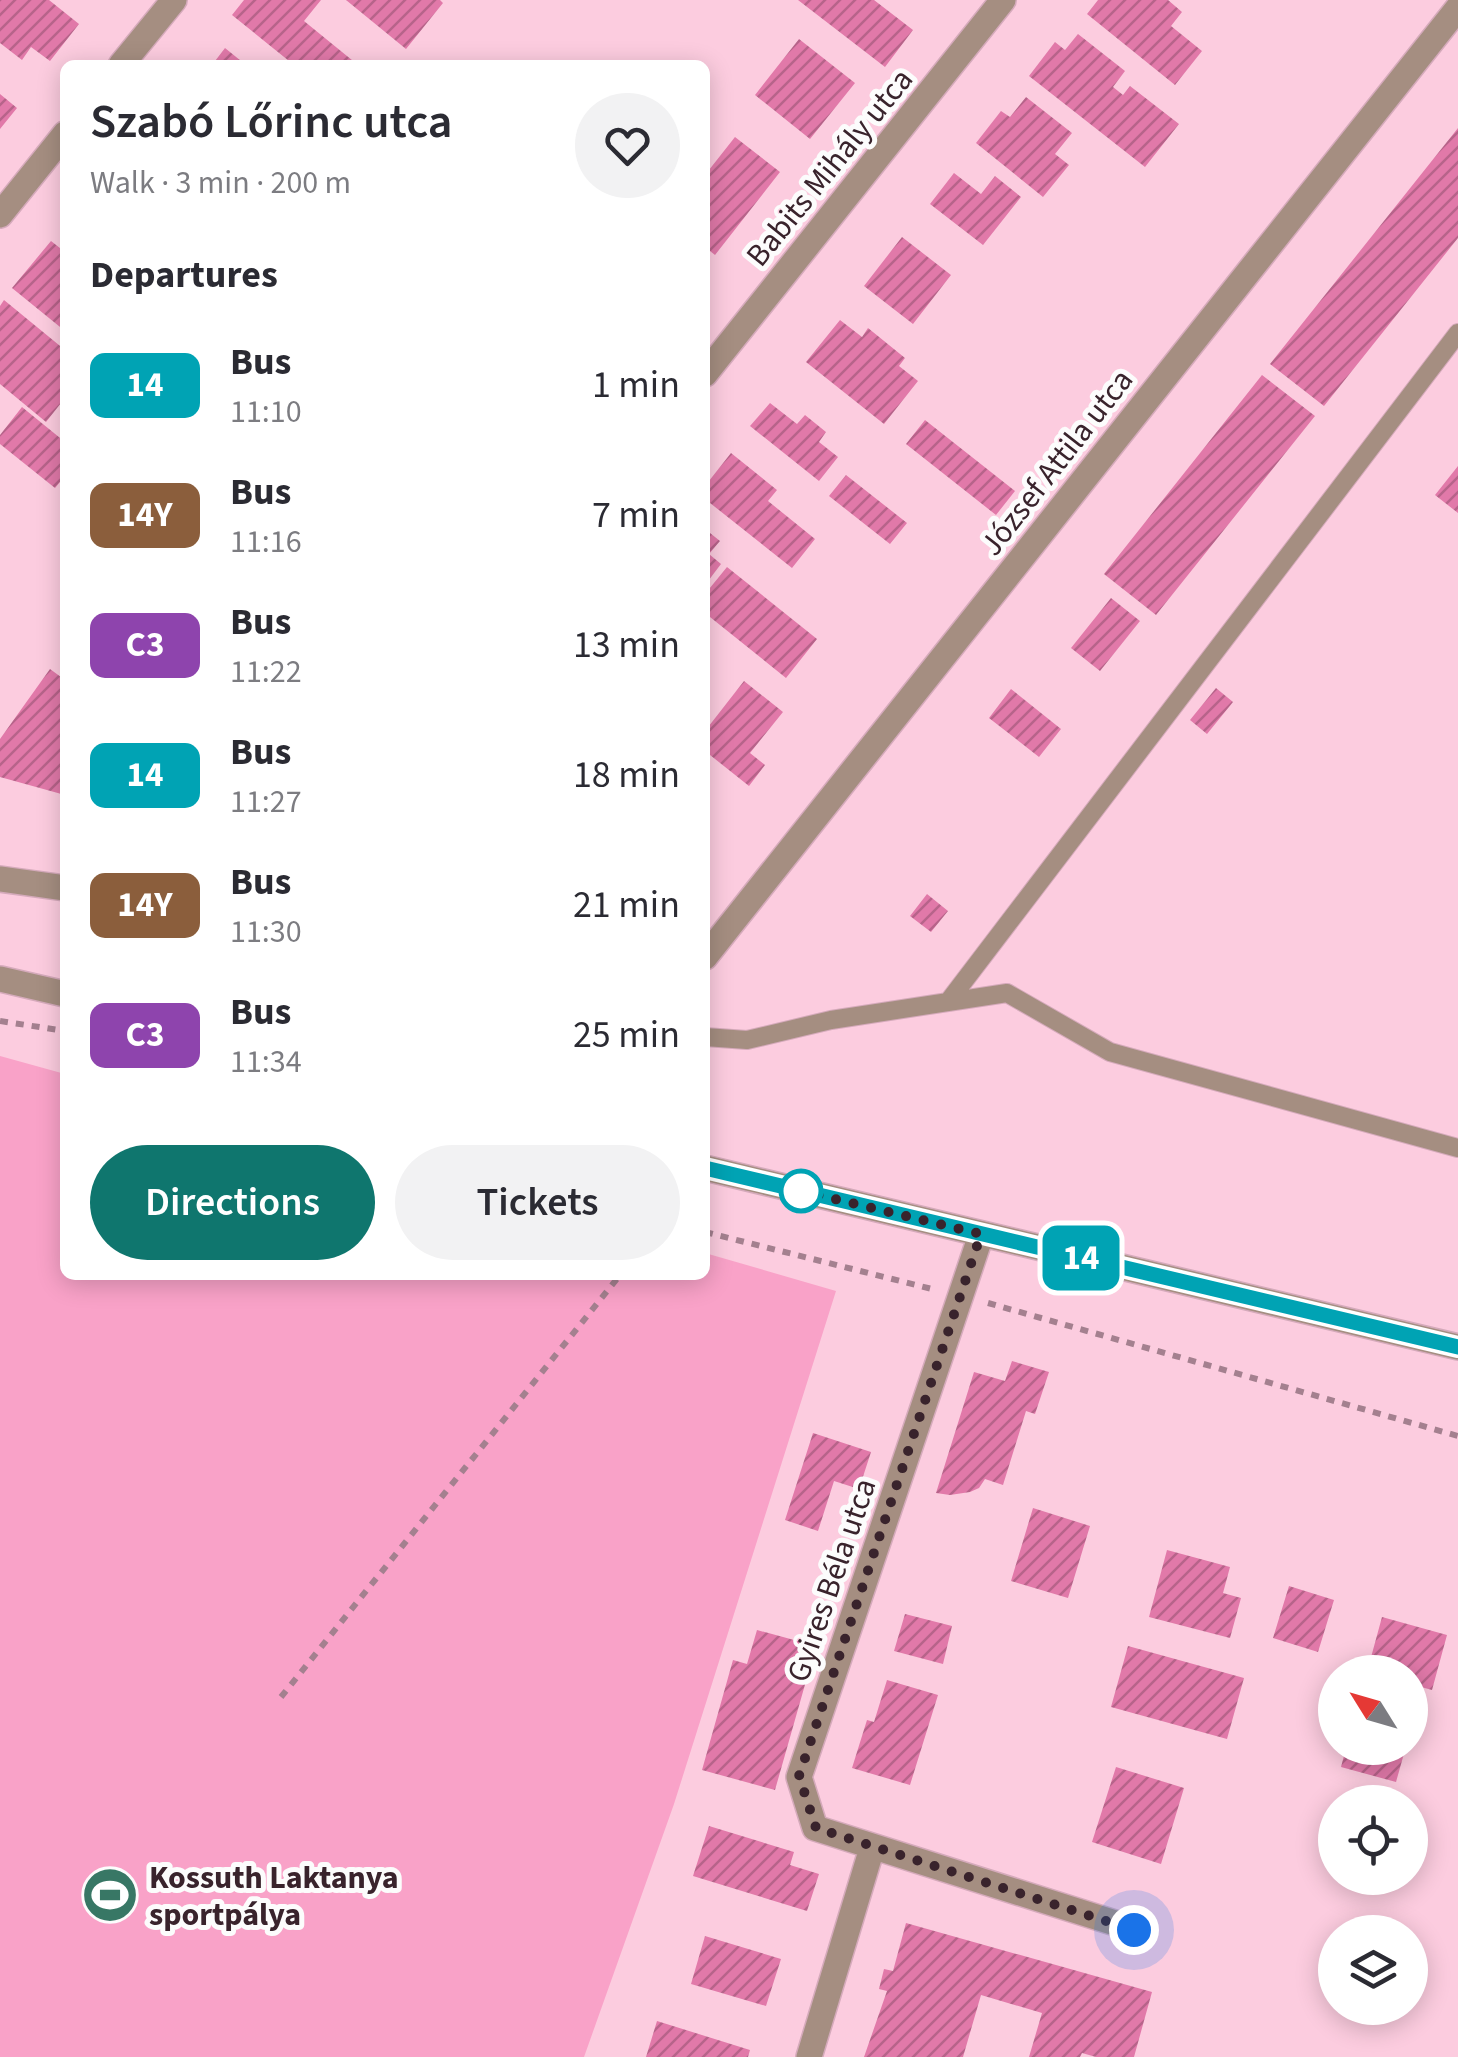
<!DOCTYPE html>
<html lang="en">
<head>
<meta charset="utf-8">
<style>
  :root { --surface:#fff; --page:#f2f2f3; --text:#2b2b33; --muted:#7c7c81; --accent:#0f766e }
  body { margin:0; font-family:"Source Sans 3",sans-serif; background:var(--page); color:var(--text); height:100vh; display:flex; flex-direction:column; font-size:38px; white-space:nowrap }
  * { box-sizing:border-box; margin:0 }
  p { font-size:32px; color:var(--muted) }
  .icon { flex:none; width:55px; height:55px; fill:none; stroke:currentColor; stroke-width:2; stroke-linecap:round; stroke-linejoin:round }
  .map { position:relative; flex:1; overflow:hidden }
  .panel { position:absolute; left:60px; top:60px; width:650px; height:1220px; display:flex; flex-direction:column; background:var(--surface); border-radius:15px; box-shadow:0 5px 25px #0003 }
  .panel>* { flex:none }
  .badge { padding:0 20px; border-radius:15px; font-size:35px; line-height:65px }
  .needle { width:65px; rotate:307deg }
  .buttons { position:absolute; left:1318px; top:1655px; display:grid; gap:20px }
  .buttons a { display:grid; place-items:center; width:110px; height:110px; border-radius:50%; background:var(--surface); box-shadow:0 5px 25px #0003; font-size:50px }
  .you { position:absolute; width:50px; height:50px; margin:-25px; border:8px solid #fff; border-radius:50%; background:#1a73e8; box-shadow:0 0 0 15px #1a73e833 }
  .map>.badge { position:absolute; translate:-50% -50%; box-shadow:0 0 0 5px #fff }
  h2 { padding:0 30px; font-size:38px; line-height:90px }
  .round { display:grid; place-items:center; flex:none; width:105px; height:105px; border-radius:52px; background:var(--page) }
  .headline { display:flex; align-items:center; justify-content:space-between; height:170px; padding:0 30px }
  h1 { font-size:48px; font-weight:600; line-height:75px }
  .button { display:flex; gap:20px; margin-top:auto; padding:20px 30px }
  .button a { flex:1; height:115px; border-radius:60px; background:var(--accent); color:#fff; font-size:40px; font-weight:600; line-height:115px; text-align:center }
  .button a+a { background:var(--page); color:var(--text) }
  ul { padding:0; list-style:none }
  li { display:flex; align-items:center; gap:30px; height:130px; padding:0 30px }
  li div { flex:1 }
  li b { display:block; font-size:38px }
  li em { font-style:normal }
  li .badge { min-width:110px; font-weight:700; text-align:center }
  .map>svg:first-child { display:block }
  .green { fill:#f9a2c8 }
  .building { fill:url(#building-hatch) }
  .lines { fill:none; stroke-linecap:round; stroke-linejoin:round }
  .service-casing { stroke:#d5aabb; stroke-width:20 }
  .minor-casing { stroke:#d5aabb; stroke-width:28 }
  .path { stroke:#a4808f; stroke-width:6; stroke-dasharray:8 8; stroke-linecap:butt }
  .service { stroke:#a58e81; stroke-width:18 }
  .minor { stroke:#a58e81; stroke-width:25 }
  .line-casing { stroke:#fff; stroke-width:22 }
  .line { stroke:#00a3b4; stroke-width:15 }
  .walk { stroke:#39232c; stroke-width:10; stroke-dasharray:0 18 }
  .stop-dot { fill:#fff; stroke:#00a3b4; stroke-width:5 }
  .labels { text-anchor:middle; stroke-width:10; stroke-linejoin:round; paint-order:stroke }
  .street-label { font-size:32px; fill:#39232c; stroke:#fcfcfc }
  .poi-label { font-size:32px; font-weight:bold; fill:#39232c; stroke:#fcfcfc; text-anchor:start }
</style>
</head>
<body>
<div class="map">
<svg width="1458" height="2057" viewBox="0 0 1458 2057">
  <defs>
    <pattern id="building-hatch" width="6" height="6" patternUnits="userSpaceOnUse" patternTransform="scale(2.5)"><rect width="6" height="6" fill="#e179a9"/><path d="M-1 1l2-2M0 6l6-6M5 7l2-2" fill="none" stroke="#b7638a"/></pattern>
  </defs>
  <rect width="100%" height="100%" fill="#fcccdf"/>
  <path class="green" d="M0,1056l65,18v201h640v-22l131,38 -162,513 -90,253h-584z"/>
  <path class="building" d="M0,0h49l30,24 -29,37 -19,-14 -9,13 -22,-17z
    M244,0h77l-17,21 54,44h-64l-62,-50z
    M346,0h94l3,3 -37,46z
    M798,0h76l39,30 -28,37z
    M1098,0h70l14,12 -11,14 31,25 -27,34 -88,-71z
    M1078,34l47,37 -12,16 10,8 7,-9 49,38 -34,43 -116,-91 26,-34 10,8z
    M799,39l56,44 -45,56 -55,-44z
    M225,48l21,17h-34z
    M0,94l17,14 -17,21z
    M1026,97l46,36 -17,21 14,11 -26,32 -67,-54 25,-32 9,6z
    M1458,128v110l-134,168 -54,-42z
    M735,137l45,35 -65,83 -10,-8v-72z
    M954,173l27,21 14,-18 26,21 -38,48 -53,-41z
    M902,237l49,38 -38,49 -49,-38z
    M51,241l14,11v79l-53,-43z
    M4,300l61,50v48l-19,24 -46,-38v-78z
    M840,320l22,17 6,-9 37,30 -6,8 19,15 -34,43 -78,-62z
    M1262,375l53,41 -159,199 -52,-41z
    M770,403l27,21 8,-9 21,17 -7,10 19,15 -19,24 -69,-55z
    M22,407l43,35v34l-10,12 -55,-44v-9z
    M925,420l90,71 -19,24 -90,-71z
    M731,453l46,37 -9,11 47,38 -23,29 -87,-69v-13z
    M1458,466v47l-23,-18z
    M846,475l61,48 -17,21 -61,-48z
    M705,529l15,12 -11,13 12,10 -16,21z
    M727,567l90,72 -31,39 -81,-65v-19z
    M1111,598l29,23 -40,50 -29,-23z
    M50,669l15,11v115l-65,-18v-38z
    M744,681l39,31 -33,41 15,12 -16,21 -44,-35v-20z
    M1216,688l17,14 -26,32 -17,-14z
    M1011,689l50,40 -22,28 -50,-39z
    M927,894l21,17 -17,21 -21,-16z
    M1012,1361l37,11 -14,42 -9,-3 -23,74 -18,-6 -6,9 -9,4 -20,3 -14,-2 38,-121 31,9z
    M813,1433l58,19 -12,37 -25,-8 -16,50 -33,-11z
    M1033,1508l57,18 -22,72 -57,-17z
    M1167,1550l63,17 -7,26 18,5 -11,40 -81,-21z
    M1289,1586l45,14 -16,52 -45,-14z
    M905,1614l47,12 -9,38 -49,-13z
    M1382,1617l65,18 -15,55 -22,-6v-12h-43z
    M757,1630l59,16 -41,144 -73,-20 31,-110 14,4z
    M1128,1646l116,32 -17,61 -116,-32z
    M887,1680l51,15 -28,90 -58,-17 15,-48 7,2z
    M1346,1748l59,2 -9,32 -55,-15z
    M1116,1767l68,21 -23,76 -69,-22z
    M709,1826l85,26 -4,13 29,9 -12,37 -114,-35z
    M906,1923l246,69 -18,65h-38l-14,-4 -2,4h-51l13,-44 -61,-18 -18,62h-99l23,-66 -8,-2 5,-20 9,2z
    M705,1936l76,23 -15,47 -75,-22z
    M657,2021l93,29 -2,7h-102z"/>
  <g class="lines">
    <g class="service-casing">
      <path id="service" d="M948,1002l510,-669
        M705,1037l42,3 84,-20 176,-27 103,59 348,96"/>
    </g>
    <g class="minor-casing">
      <path id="minor" d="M121,65l53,-65
        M0,215l65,-81
        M705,374l298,-374
        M0,879l65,9
        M705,957l753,-949
        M0,979l65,15
        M705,1168l753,179
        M981,1235l-182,542 16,51 319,101
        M809,2057l63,-209"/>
    </g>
    <path class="path" d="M0,1021l65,10
      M705,1232l227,57
      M988,1303l470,133
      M281,1697l339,-422"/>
    <use href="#service" class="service"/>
    <use href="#minor" class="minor"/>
  </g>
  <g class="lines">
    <g class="line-casing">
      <path id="line" d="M705,1168l753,179"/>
    </g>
    <use href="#line" class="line"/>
    <path class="walk" d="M801,1191l180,43 -182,542 17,52 318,102"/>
  </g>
  <defs>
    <g id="stadium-disc" transform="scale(2.875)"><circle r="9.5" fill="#387765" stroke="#fcfcfc"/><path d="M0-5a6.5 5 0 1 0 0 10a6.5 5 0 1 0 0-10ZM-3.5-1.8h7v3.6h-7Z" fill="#fff"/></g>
  </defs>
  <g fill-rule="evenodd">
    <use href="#stadium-disc" x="110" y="1895"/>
  </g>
  <circle class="stop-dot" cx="801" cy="1191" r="20"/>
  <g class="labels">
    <g class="street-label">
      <text transform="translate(829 167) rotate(-51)" y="11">Babits Mihály utca</text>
      <text transform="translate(1056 462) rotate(-52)" y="11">József Attila utca</text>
      <text transform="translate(831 1580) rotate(-71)" y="11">Gyires Béla utca</text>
    </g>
    <g class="poi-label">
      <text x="149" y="1888">Kossuth Laktanya<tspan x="149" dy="37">sportpálya</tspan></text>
    </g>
  </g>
</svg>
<div class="buttons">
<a><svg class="needle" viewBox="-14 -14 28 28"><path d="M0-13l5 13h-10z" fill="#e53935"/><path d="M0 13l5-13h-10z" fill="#7c7c81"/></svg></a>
<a><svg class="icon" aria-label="locate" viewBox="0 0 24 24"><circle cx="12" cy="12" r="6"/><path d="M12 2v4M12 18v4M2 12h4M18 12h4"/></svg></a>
<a><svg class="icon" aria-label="layers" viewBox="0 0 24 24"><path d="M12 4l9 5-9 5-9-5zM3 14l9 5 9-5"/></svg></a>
</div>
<div class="you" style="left:1134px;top:1930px"></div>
<b class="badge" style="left:1081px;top:1258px;background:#00a3b4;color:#fff">14</b>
<section class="panel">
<div class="headline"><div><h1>Szabó Lőrinc utca</h1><p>Walk · 3 min · 200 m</p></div><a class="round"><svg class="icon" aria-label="heart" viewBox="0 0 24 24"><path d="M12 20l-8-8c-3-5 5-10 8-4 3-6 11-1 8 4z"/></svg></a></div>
<h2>Departures</h2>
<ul>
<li><span class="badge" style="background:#00a3b4;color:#fff">14</span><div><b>Bus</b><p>11:10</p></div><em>1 min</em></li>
<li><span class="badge" style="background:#8b5e3c;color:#fff">14Y</span><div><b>Bus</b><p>11:16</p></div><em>7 min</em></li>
<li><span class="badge" style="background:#8e44ad;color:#fff">C3</span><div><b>Bus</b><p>11:22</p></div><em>13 min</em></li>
<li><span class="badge" style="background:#00a3b4;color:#fff">14</span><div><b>Bus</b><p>11:27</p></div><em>18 min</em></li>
<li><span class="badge" style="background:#8b5e3c;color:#fff">14Y</span><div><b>Bus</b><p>11:30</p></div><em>21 min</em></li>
<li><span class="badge" style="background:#8e44ad;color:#fff">C3</span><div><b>Bus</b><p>11:34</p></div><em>25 min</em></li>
</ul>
<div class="button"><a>Directions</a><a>Tickets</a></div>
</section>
</div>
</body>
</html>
